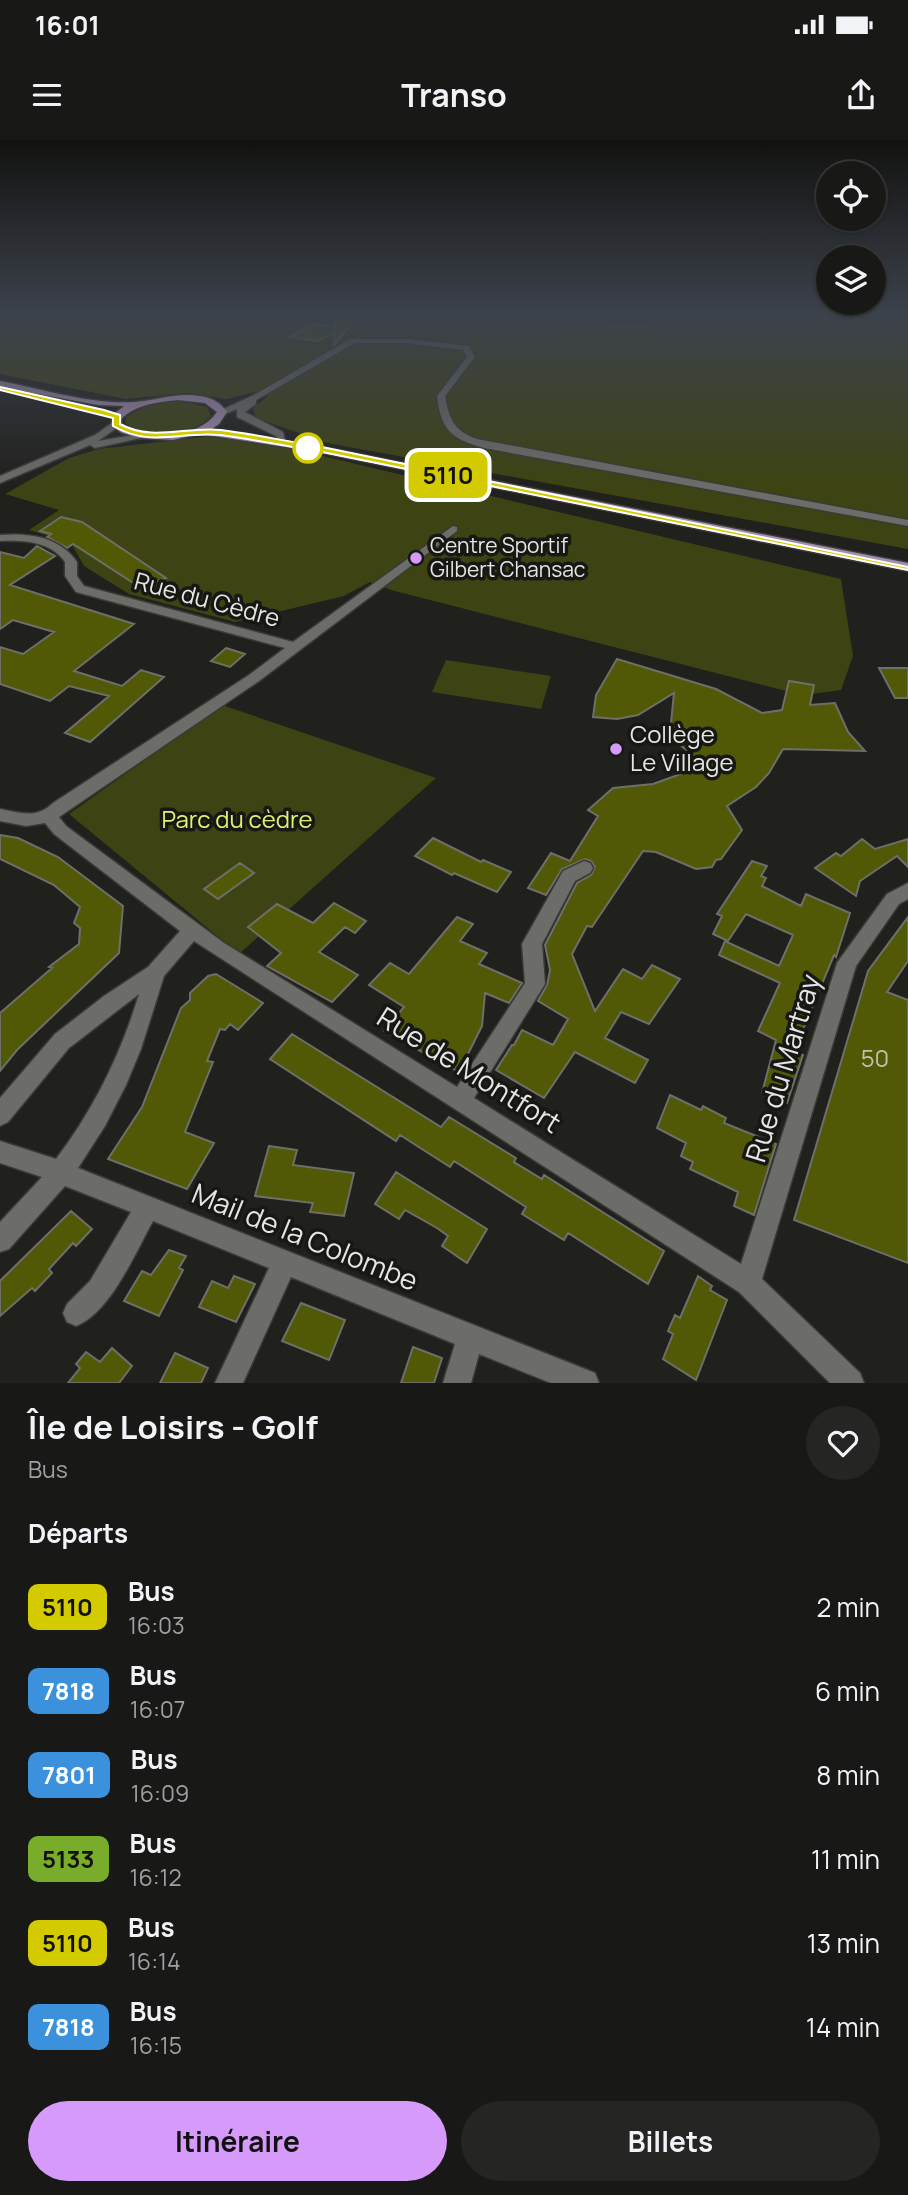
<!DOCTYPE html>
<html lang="fr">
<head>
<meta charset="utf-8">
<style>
  :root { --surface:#181816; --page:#252523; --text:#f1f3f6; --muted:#9fa0a1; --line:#363735; --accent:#d69bfa }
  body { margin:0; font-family:Manrope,sans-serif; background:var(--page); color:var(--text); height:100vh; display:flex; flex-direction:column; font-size:26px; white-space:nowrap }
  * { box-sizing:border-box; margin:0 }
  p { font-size:23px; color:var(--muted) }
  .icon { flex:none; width:38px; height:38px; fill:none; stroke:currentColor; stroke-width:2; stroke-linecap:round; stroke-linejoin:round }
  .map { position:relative; height:1243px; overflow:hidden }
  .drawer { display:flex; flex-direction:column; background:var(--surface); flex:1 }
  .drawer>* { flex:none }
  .badge { padding:0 14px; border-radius:10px; font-size:24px; line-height:46px }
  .buttons { position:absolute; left:816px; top:21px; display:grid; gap:14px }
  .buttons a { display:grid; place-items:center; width:70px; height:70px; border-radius:50%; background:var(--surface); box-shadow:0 2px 5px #0004,0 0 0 2px var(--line); font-size:35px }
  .map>.badge { position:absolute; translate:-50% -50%; box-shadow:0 0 0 4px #fff }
  h2 { padding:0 28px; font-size:26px; line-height:63px }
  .round { display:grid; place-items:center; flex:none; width:74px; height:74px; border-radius:37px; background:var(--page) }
  .overview { display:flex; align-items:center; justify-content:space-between; height:119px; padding:0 28px }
  h1 { font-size:33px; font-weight:700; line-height:52px }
  .action { display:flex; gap:14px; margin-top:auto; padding:14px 28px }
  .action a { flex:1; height:80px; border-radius:42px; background:var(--accent); color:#111; font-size:28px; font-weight:700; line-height:80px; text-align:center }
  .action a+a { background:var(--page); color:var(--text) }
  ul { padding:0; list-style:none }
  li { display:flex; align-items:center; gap:21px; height:84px; padding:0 28px }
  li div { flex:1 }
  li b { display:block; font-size:26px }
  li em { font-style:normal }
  li .badge { min-width:77px; font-weight:700; text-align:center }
  .status { display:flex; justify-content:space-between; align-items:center; height:49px; padding:0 35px; background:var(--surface); direction:ltr }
  .status svg { height:19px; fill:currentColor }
  header { display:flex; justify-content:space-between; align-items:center; height:91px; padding:0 28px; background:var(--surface); font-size:32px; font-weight:700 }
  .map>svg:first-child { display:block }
  .green { fill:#3d4313 }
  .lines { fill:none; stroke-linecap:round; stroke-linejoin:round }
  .stream { stroke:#160122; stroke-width:3.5 }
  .building { fill:#515907; stroke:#6e6f6b; stroke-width:2 }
  .street-casing { stroke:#3a3a37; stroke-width:3 }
  .secondary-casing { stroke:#3a3a37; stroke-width:3 }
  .primary-casing { stroke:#3a3a37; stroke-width:3 }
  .street { fill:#6c6d69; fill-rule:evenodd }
  .secondary { fill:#6c6d69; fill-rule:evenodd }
  .primary { fill:#a38db0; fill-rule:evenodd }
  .line { fill:#d4ca00; stroke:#fff; stroke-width:2 }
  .stop-dot { fill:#fff; stroke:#d4ca00; stroke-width:3.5 }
  .poi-dot { fill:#d69bfa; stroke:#171714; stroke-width:2.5 }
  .labels { text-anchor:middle; stroke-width:7; stroke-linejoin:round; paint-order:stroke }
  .far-poi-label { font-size:21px; fill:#e5e5e3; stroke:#171714; text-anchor:start }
  .street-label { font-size:24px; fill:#e5e5e3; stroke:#171714 }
  .poi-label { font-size:24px; fill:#e5e5e3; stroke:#171714; text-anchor:start }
  .park-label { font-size:24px; fill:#e0f072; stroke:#171714 }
  .near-number-label { font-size:24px; fill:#c0c2ac }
  .near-street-label { font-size:28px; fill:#e5e5e3; stroke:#171714 }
</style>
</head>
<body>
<div class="status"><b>16:01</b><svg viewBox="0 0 49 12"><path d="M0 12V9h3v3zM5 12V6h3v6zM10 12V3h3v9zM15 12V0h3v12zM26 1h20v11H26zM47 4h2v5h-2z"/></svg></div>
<header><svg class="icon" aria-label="menu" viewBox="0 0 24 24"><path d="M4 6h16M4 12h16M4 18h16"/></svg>Transo<svg class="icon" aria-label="share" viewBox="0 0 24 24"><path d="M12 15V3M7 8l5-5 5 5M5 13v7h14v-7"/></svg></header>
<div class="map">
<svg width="908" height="1243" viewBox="0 0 908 1243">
  <rect width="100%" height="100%" fill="#20201d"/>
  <path class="green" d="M0,173h908v236l-581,-106 -71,-25 -3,-10 15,-12 -14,-4 -27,7 -41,-6 -60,6 -126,-25z
    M181,261l26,6 4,9c-17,20 -67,25 -86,7l1,-6 21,-12z
    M210,296l83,13 548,130 12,77 -12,34 -37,5 -18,-4 -395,-101 -21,-8 -26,14 -109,26 -106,-28 -45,-28 -13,-23 -42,-13 30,-20 -54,-16 64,-36 30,-9z
    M446,520l105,16 -10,33 -109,-17z
    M222,565l214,73 -197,176 -170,-140z"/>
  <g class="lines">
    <path class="stream" d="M419,173l217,8 15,-2 7,-6"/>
  </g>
  <path class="building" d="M335,173h26l-27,32 1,-13 -17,9 -29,-4 25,-13 21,3z
    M61,377l21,5 84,56 -25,10 -68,-44 -6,4 -20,-11 4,-3 -11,-3z
    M37,406l18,10 -45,29 124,39 -60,47 48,15 19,-16 23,7 -74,65 -25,-9 44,-37 -40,-10 -19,15 -50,-17v-37l23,7 31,-22 -41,-12 -13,9v-77l24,6z
    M226,508l19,6 -15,13 -19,-6z
    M617,519l99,30 46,24 20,-3 7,-29 25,4 -4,20 25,-2 13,29 17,19 -82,-2 -14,24 -13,14 -29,19 15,24 -21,29 -5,1 -4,7 -16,2 -40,-17 -13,-1 -51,76 -5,-1 -15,28 23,57 28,-42 19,10 10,-14 28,14 -31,45 -28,-12 -16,26 43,22 -13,23 -60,-31 -31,46 -48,-28 16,-25h2l8,-15 31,15 15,-26 -30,-18 9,-16 3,-15 -5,-25 32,-62 14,-8 4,-8 -4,-6 -6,-2 -23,10 -16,26 -18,-7 23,-35 19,8 28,-45 -10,-6 25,-22 40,-4 53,-19 -34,-26 -2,-6 4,-40 -36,22 -21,4 -24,-2 3,-22z
    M879,528h29v30h-13z
    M0,695l18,3 40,19 65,49 -4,47 -102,97 -17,21v-58l52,-45 -3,-1 30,-23 1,-16 -6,-5 6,-16 -26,-22 -54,-26z
    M433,698l48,24 2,-2 28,12 -14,20 -43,-19 -2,2 -37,-19z
    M862,699l13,10 33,-10v28l-11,-11 -37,25 -4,15 -41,-28 21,-15 5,3z
    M752,721l15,5 -6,10 5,2 -4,8 39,20 5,-12 44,19 -14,44 -2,-2 -40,96 9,4 -16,48 -25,-10 14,-53 -18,-9 22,-48 -61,-28 6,-14 54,25 14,-31 -47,-21 -18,27 -15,-7 9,-18 -5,-2z
    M240,723l14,10 -36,26 -14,-10z
    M334,763l32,18 -11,12 -10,-6 -26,25 39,23 -26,27 -65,-36 14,-13 -33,-26 29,-23 36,19z
    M457,777l16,7 -13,17 27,12 -8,11 43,19 -13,20 -24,-10 -3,33 -23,46 -75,-41 20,-24 -35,-22 21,-22 19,11z
    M908,777v44l-21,31 21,8v263l-114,-43 74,-249z
    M216,834l47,29 -25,27 -8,-6 -5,6 -5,-1 -13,32 6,1 -28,70 29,11 -27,46 -79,-30 34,-52 39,-99 9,-8v-7l18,-17z
    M292,894l149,93 8,-10 67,41 -2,4 28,17 2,-4 120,76 -16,33 -80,-51 -4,7 -42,-26 4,-7 -72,-46 -4,6 -50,-32 -4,6 -126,-82z
    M670,955l31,15 2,-4 23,12 -2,5 52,21 -22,71 -20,-9 4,-14 -48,-23 3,-7 -12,-6 5,-13 -29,-15z
    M269,1006l28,4 -4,15 61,8 -10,43 -34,-4 3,-9 -58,-7z
    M396,1032l91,57 -20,34 -25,-17 6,-10 -11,-8 -32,-18 -6,9 -24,-15z
    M71,1071l21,18 -16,17 -3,-3 -24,26 3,4 -17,18 -3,-3 -32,28v-35z
    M169,1110l17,6 -7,12 4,2 -24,46 -35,-15 18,-30 9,4z
    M234,1136l21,8 -19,38 -37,-15 13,-26 16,7z
    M698,1136l14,10 -2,4 17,10 -31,80 -33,-21 10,-25 -5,-3 7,-16 5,3z
    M301,1163l44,17 -16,40 -47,-19z
    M413,1207l29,11 -8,25h-33z
    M112,1208l20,18 -13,17h-51l12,-15 -4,-4 10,-12 14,10z
    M175,1213l33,15 -7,15h-41z"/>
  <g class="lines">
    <g class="street-casing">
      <path id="street" d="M364,173h7l-5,5 -4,-2z
        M350,199h56l63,7 6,11 -30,39c4,23 9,35 32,43l431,81v6l-424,-78c-33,-9 -43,-18 -47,-52l30,-39 -4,-7 -57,-7h-51l-99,57v4l-11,8 38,20 2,9h-6l-3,-5 -39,-19v-8l-15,6 -5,-3 37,-17z
        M453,386l4,1v4l-198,150 -200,136 7,9 158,117 233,144 68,-104 -3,-39 41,-73 21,-10 6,2 3,5 -3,5 -15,8 -33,63 3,40 -71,114 267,166 96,-301 50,-69 21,-11v16l-9,5 -43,62 -94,313 98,94 4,10h-34l-91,-91 -545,-351 -30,35 -23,73 -15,36 -21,41 -27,42 507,201 10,4 4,10h-48l-72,-29 -8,29h-28l12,-39 -164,-67 -48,106h-28l54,-115 -116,-47c-18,32 -42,91 -77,105l-9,-4 -4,-9 4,-9 23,-23 41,-69 -66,-26 -56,63 -9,3v-30l42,-45 -42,-14v-22l56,18c38,-50 65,-105 83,-165l-70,54 -61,74 -8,4v-28l55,-64 49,-38 44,-29 32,-36 -126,-97 -9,-11 -19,3 -26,-5v-12c21,4 37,10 53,-6l196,-128 36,-27 -209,-56 -11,-16v-14c-14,-21 -42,-22 -65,-21v-6c29,-2 59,1 77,27v14l7,10 209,56z"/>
    </g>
    <g class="secondary-casing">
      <path id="secondary" d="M112,283l9,2 -23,16 47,-8 5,3 -55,12 -5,-3 -90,38v-7l95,-41z"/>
    </g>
    <g class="primary-casing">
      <path id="primary" d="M0,241c43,8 91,24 135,21 23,-2 41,-10 65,-6 12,2 20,6 27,16l-8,12 -9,6 108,16 590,117v8l-590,-119 -119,-18 -26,6 -33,-2 -18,-5 -11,-8 2,-10 11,-9 -26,-1 -98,-18zM178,260l27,3 12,9c-19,28 -69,27 -96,12l1,-6c16,-14 36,-16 56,-18z"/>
    </g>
    <use href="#street" class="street"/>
    <use href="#secondary" class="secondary"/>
    <use href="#primary" class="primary"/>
  </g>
  <linearGradient id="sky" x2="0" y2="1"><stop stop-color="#121210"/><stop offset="0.5" stop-color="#3c424c"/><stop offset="1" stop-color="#3c424c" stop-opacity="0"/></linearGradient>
  <rect width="908" height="347" fill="url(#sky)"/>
  <path class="line" d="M0,247l104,23 16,5v9c33,18 66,2 101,6 32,4 64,11 96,16l591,121v3l-591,-119c-32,-5 -65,-12 -97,-16 -40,-4 -69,13 -107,-9v-8l-113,-28z"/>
  <circle class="stop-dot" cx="308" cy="308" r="14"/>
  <g class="poi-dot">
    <circle cx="416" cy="418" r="7"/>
    <circle cx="616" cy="609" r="7"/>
  </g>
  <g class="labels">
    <g class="far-poi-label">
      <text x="430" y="413">Centre Sportif<tspan x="430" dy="24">Gilbert Chansac</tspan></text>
    </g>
    <g class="street-label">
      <text transform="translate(207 460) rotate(15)" y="8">Rue du Cèdre</text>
    </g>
    <g class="poi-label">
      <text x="630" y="603">Collège<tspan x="630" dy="28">Le Village</tspan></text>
    </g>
    <g class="park-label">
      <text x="237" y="688">Parc du cèdre</text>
    </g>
    <g class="near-number-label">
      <text x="875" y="927">50</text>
    </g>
    <g class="near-street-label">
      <text transform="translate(783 928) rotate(-73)" y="10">Rue du Martray</text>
      <text transform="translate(469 930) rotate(32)" y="10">Rue de Montfort</text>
      <text transform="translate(305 1097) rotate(22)" y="10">Mail de la Colombe</text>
    </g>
  </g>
</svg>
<div class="buttons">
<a><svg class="icon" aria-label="locate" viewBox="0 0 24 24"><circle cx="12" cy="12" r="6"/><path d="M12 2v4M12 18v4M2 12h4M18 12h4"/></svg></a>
<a><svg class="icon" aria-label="layers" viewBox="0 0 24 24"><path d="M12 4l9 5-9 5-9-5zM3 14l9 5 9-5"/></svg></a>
</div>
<b class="badge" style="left:448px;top:335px;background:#d4ca00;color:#111">5110</b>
</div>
<section class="drawer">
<div class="overview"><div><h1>Île de Loisirs - Golf</h1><p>Bus</p></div><a class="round"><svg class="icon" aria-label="heart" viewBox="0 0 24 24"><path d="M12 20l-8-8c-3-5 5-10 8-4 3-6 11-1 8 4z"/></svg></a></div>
<h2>Départs</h2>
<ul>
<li><span class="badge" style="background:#d4ca00;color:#111">5110</span><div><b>Bus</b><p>16:03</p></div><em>2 min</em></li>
<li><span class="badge" style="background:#3c91dc;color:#fff">7818</span><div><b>Bus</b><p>16:07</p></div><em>6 min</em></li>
<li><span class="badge" style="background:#3c91dc;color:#fff">7801</span><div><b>Bus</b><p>16:09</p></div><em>8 min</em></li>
<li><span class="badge" style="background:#79ac2b;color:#111">5133</span><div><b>Bus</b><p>16:12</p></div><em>11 min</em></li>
<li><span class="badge" style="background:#d4ca00;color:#111">5110</span><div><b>Bus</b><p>16:14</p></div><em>13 min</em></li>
<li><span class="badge" style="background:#3c91dc;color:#fff">7818</span><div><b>Bus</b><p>16:15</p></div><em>14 min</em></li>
</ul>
<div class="action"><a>Itinéraire</a><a>Billets</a></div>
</section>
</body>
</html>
